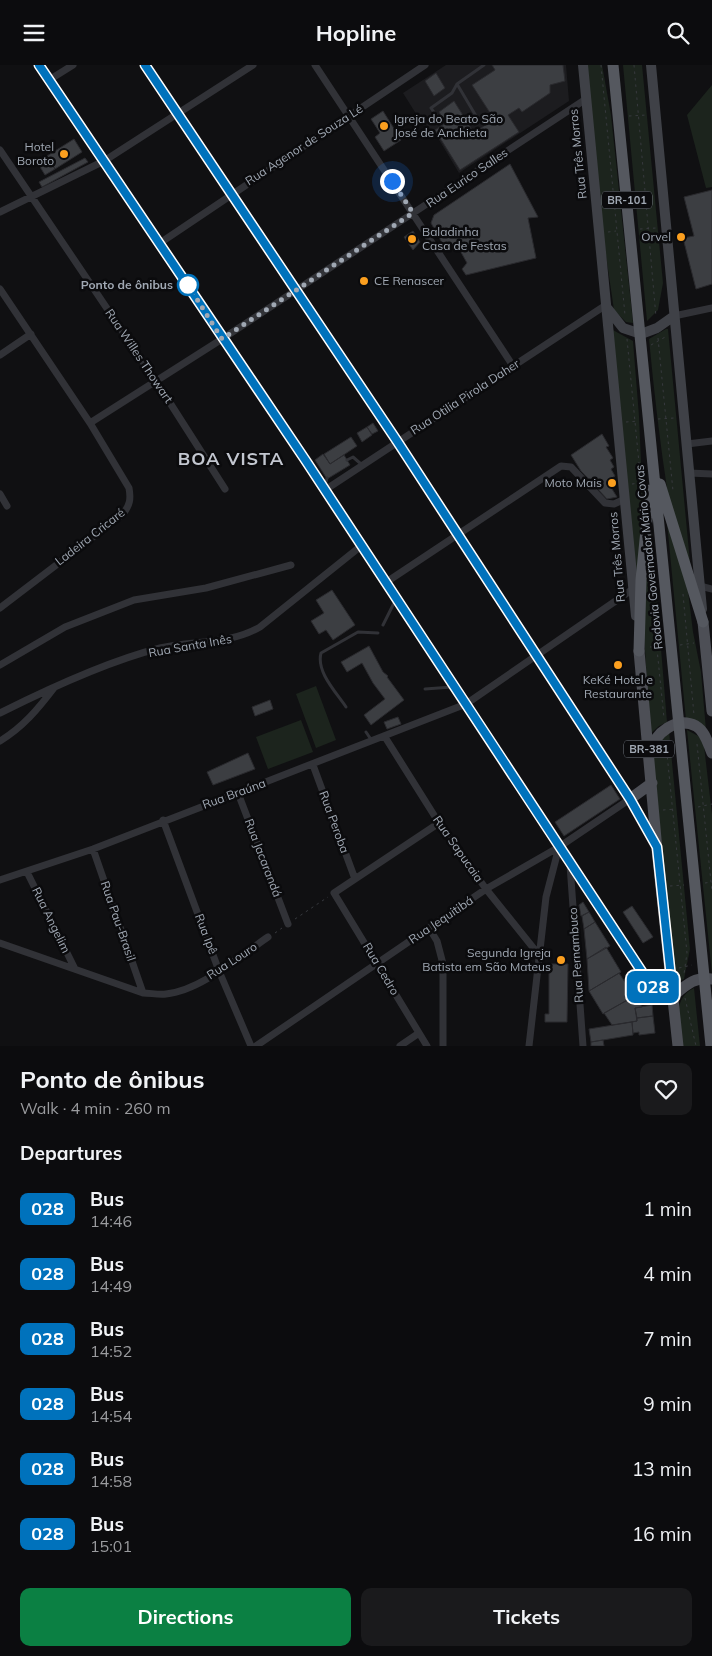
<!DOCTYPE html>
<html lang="en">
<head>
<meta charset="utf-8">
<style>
  :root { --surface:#0c0c0e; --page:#1a1a1c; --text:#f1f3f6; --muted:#9a9b9e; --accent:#0b8043 }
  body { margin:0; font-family:Mulish,sans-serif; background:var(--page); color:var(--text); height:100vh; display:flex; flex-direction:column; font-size:19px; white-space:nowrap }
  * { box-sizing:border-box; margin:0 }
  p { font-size:16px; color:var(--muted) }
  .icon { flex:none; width:28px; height:28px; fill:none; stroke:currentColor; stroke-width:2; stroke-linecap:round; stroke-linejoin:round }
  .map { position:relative; height:981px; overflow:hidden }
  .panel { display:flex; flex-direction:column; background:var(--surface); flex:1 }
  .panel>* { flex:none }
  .badge { padding:0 10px; border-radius:8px; font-size:18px; line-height:32px }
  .you { position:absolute; width:25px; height:25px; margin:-12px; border:4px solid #fff; border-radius:50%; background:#1a73e8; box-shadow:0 0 0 8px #1a73e833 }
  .map>.badge { position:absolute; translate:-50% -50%; box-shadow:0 0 0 2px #fff }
  h2 { padding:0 20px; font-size:19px; line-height:45px }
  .round { display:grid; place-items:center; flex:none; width:52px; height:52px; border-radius:10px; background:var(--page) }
  .summary { display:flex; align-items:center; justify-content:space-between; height:85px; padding:0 20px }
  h1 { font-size:24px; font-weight:700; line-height:38px }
  .primary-button { display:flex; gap:10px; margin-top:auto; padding:10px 20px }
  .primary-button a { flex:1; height:58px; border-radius:10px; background:var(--accent); color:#fff; font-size:20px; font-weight:700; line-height:58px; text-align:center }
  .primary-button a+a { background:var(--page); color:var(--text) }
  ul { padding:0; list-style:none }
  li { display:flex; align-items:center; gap:15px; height:65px; padding:0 20px }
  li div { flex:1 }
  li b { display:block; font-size:19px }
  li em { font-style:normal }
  li .badge { min-width:55px; font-weight:700; text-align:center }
  header { display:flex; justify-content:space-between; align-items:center; height:65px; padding:0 20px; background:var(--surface); font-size:22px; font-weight:700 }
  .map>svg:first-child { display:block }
  .built { fill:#1c1c1f }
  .green { fill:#1c241d }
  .building { fill:#3c3e42; stroke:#2a2a2e }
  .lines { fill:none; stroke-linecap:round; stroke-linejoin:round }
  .path { stroke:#37393e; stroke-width:1; stroke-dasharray:2.5 4; stroke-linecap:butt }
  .service { stroke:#313237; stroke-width:3 }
  .minor { stroke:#313237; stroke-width:7 }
  .tertiary { stroke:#313237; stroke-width:9 }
  .secondary { stroke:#3f4147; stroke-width:10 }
  .primary { stroke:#4d4f56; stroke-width:11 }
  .trunk { stroke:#55585f; stroke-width:11 }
  .line-casing { stroke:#fff; stroke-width:11 }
  .line { stroke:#0072bc; stroke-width:8 }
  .walk { stroke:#a0a8b3; stroke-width:5; stroke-dasharray:0 9 }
  .poi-dot { fill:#fb9f1f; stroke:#0b0b0d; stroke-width:2 }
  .stop-dot { fill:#fff; stroke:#0072bc; stroke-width:2.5 }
  .labels { text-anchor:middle; stroke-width:5; stroke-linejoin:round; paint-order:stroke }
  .shield { fill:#0b0b0d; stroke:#737981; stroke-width:1 }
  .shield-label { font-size:11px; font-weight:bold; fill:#a0a8b3 }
  .poi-label { font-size:12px; fill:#a0a8b3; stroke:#0b0b0d; text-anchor:end }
  .street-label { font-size:12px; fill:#a0a8b3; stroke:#0b0b0d }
  .stop-label { font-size:12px; font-weight:bold; fill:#a0a8b3; stroke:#0b0b0d; text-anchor:end }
  .district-label { font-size:18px; font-weight:bold; letter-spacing:1px; fill:#c2c6cf; stroke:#0b0b0d }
</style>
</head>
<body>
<header><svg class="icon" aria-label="menu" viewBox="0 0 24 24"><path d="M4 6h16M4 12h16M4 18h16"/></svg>Hopline<svg class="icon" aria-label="search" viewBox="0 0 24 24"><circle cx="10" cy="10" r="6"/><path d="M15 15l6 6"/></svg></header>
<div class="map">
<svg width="712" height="981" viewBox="0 0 712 981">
  <rect width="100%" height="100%" fill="#101012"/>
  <path class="built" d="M446,0h120l3,36 -110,72 -24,-40 -5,3 -27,-43z"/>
  <path class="green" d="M586,0h16l9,50 22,208 -7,-1 -12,-12 -11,-75z
    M623,0h19l21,218 -5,27 -11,11z
    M712,20v102l-6,1 -19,-73z
    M611,264l22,12 6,75 5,114 -8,60z
    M666,264h2l23,244c-8,-25 -19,-52 -23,-78 -8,-51 -14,-103 -19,-156z
    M666,447l22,79 5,41 8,40 5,58 -20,-10z
    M651,461l16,196 -8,4 -9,8 -8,-135z
    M316,621l20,54 -20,8 -20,-54z
    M301,655l12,32 -45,17 -12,-32z
    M687,665l13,7 4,9 8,68v160z
    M669,666l21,218 -6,30 -9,4 -23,-226 2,-7z
    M694,923l6,58h-19c-2,-20 -10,-47 13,-58z"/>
  <path class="building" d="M492,0h71l2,16 -15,4v8l-28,19 -3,-4 -11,7 11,17 -59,38 -25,-40 11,-7 -7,-11 15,-11 20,32 20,-14 -22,-34 23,-15z
    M436,8l9,15 -11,8 -9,-15z
    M383,46l18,29 -17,11 -9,-14 5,-4 -9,-14z
    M74,74l8,13 -27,17 -8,-13z
    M47,91l8,13 -10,6 -8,-13z
    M85,93l3,4 -46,25 -3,-5z
    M510,99l28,53 -10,1 8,40 -70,17 -4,-6 5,-6 -10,-18 -11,5 -15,-27 3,-8z
    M712,125v94l-16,5 -13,-51 11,-2 -10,-39z
    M413,166l7,11 -7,8 -9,-13z
    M373,358l5,8 -6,3 -5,-7z
    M367,362l5,8 -10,7 -5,-9z
    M602,369l7,12 -3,1 7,11 -3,2 4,7 -3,2 4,7 -8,5 10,16 -10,2 -26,-28 -10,-16z
    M351,372l6,9 -27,18 -6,-10z
    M323,389l7,10 14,-9 6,10 -23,14 -12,-19z
    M332,525l23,35 -22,15 -7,-10 -7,4 -8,-13 13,-8 -8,-13z
    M369,581l14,26 5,4 -1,1 17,23 -33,25 -7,-10 21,-16 -12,-16 -11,-20 -15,9 -6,-10z
    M270,635l3,9 -18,7 -3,-9z
    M398,652l3,7 -14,5 -3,-7z
    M248,688l7,16 -42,16 -6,-13z
    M611,720l9,14 -56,37 -9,-14z
    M583,837l6,10 -8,4 -2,-11z
    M632,841l21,31 -10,6 -20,-31z
    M589,847l6,10 -11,7 -2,-13z
    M595,857l15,24 -23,13 -3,-30z
    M606,882l15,25 -32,19 -2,-32z
    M549,899h19l-1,58h-22v-8h4z
    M619,908l15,23 -31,18 -14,-23z
    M635,931l7,11 -7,1 2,13 -25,4 -8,-12z
    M652,940l1,11 -16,2 -2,-10z
    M653,951l2,17 -16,2v-3l-6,1 -1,-11 5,-1v-3z
    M632,957l1,13 -42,7 -2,-13z
    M603,975l1,6h-13v-4z"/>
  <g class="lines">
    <path class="path" d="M601,0l24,250
      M634,0l22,252
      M629,51l18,-1
      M640,164l16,-1
      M608,167l8,-1
      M658,273l15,153
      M627,274l14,145
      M651,280l16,-9
      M658,354l16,-1
      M626,357l13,-1
      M632,419l8,-1
      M651,525l13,128
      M683,529l11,121
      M680,580l14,-2
      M650,582l11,-1
      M666,679l21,209 -3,21
      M697,679l15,148
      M698,742l14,-3
      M663,745l13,-1
      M705,818l7,-1
      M670,821l14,-1
      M295,854l33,-22
      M275,868l7,-5
      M679,903l13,-3
      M685,933l11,48"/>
    <path class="service" d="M457,19l22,37
      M438,53l-7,-10 21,-15 5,-9 27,-19
      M347,395l6,-3 8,7
      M325,421l2,-8
      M383,560l12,-24
      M425,624l27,-2
      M346,642c-10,-15 -30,-35 -25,-54l37,-21 20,1
      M366,667l6,9"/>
    <path class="minor" d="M315,0l198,301
      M49,15l24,-15
      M0,85l156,231 69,108
      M0,147l104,-51 149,-96
      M160,178l265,-178
      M0,224l90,134 39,65c2,11 1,17 -6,26l-123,94
      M674,251l38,-8
      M0,290l31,-21
      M90,358l132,-84 364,-240
      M687,379l25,-3
      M689,408l23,1
      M325,425l281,-185
      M0,429l7,12
      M385,518l176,-117 10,1 34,36 9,1 11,-5
      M700,521l12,3
      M0,600l65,-38 69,-27 72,-12 85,-23
      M0,648c48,-24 108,-52 160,-65 34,-8 69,-3 100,-21l101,-81
      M385,672l54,86 47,66 53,66
      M0,676c23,-14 38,-32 54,-53
      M313,700l42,114
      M238,728l50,131
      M163,755l56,151 32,75
      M93,784l50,144
      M570,800l13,181
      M27,807l47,95
      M0,815l93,-31 373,-145 167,-115
      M429,863l8,13 6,23v82
      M0,878l143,50c7,0 16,2 23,1 34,-3 74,-38 102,-57
      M256,981l230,-157 73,-42 71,-48
      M400,981l19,-13
      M427,981l-93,-153 105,-70
      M529,981l17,-149 13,-50"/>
    <path class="tertiary" d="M39,0l267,396 344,523 8,7 15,5
      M145,0l252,376 233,358 26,46"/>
    <path class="secondary" d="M583,0l53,551
      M651,0l51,544
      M608,244l15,19 18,6 16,-6 17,-12"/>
    <path class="primary" d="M703,557l9,89
      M639,586l18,199 21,196
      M651,686c4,-18 25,-35 45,-25 9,5 12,18 16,27
      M630,734l22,-16
      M673,931c13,-11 22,-20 39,-17"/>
    <path class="trunk" d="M613,0l98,981
      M660,419l43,138
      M639,586l2,-71 9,-90"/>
  </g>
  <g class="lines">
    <g class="line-casing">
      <path id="line" d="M39,0l267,396 344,523 8,7 15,5 -16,-149 -27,-48 -233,-358 -252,-376"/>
    </g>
    <use href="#line" class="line"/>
    <path class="walk" d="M188,220l34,54 191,-126 -21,-32"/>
  </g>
  <g class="poi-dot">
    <circle cx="384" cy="61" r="5"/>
    <circle cx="64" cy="89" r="5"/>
    <circle cx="681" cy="172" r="5"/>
    <circle cx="412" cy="174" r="5"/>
    <circle cx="364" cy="216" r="5"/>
    <circle cx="612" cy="418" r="5"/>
    <circle cx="618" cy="600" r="5"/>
    <circle cx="561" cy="895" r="5"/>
  </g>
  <circle class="stop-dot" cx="188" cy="220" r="10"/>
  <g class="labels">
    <g class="shield">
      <rect x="602" y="126.5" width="50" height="17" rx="4"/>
      <rect x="624" y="675.5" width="50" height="17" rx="4"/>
    </g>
    <g class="shield-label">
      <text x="627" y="139">BR-101</text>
      <text x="649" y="688">BR-381</text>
    </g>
    <g class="poi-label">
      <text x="394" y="58" text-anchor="start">Igreja do Beato São<tspan x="394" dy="14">José de Anchieta</tspan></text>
      <text x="54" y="86">Hotel<tspan x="54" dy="14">Boroto</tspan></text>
      <text x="422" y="171" text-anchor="start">Baladinha<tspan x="422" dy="14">Casa de Festas</tspan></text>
      <text x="671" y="176">Orvel</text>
      <text x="374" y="220" text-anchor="start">CE Renascer</text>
      <text x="602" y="422">Moto Mais</text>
      <text x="618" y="619" text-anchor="middle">KeKé Hotel e<tspan x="618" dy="14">Restaurante</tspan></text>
      <text x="551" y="892">Segunda Igreja<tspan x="551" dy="14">Batista em São Mateus</tspan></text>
    </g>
    <g class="street-label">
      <text transform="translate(304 80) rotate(-33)" y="4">Rua Agenor de Souza Lé</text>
      <text transform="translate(578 89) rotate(-96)" y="4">Rua Três Morros</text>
      <text transform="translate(467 113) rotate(-34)" y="4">Rua Eurico Salles</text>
      <text transform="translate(139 291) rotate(56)" y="4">Rua Willes Thowart</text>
      <text transform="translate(465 332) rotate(-33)" y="4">Rua Otilia Pirola Daher</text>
      <text transform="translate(90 472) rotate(-38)" y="4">Ladeira Cricaré</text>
      <text transform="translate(617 492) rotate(-95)" y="4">Rua Três Morros</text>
      <text transform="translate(649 492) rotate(-96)" y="4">Rodovia Governador Mário Covas</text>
      <text transform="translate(190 581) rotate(-10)" y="4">Rua Santa Inês</text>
      <text transform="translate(234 729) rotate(-20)" y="4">Rua Braúna</text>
      <text transform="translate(334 757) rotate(70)" y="4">Rua Peroba</text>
      <text transform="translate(458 784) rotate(55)" y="4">Rua Sapucaia</text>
      <text transform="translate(263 793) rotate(69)" y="4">Rua Jacarandá</text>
      <text transform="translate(51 855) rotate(64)" y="4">Rua Angelim</text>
      <text transform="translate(441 855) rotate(-34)" y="4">Rua Jequitibá</text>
      <text transform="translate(118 856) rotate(71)" y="4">Rua Pau-Brasil</text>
      <text transform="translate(206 869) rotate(69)" y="4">Rua Ipê</text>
      <text transform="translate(576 890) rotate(-94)" y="4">Rua Pernambuco</text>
      <text transform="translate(232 896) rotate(-33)" y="4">Rua Louro</text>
      <text transform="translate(381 904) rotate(59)" y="4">Rua Cedro</text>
    </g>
    <g class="stop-label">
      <text x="173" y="224">Ponto de ônibus</text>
    </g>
    <g class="district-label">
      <text x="231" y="400">BOA VISTA</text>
    </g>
  </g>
</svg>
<div class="you" style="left:392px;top:116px"></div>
<b class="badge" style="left:653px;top:922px;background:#0072bc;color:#fff">028</b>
</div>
<section class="panel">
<div class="summary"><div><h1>Ponto de ônibus</h1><p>Walk · 4 min · 260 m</p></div><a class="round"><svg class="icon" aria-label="heart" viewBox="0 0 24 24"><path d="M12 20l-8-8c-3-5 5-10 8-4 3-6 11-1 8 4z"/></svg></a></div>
<h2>Departures</h2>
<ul>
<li><span class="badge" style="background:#0072bc;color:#fff">028</span><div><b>Bus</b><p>14:46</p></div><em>1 min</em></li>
<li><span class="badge" style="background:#0072bc;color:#fff">028</span><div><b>Bus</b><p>14:49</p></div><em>4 min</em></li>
<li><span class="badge" style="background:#0072bc;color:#fff">028</span><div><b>Bus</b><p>14:52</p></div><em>7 min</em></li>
<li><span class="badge" style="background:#0072bc;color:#fff">028</span><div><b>Bus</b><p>14:54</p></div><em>9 min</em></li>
<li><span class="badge" style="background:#0072bc;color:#fff">028</span><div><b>Bus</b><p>14:58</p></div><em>13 min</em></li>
<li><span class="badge" style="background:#0072bc;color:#fff">028</span><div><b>Bus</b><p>15:01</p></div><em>16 min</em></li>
</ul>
<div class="primary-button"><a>Directions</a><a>Tickets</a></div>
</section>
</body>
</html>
